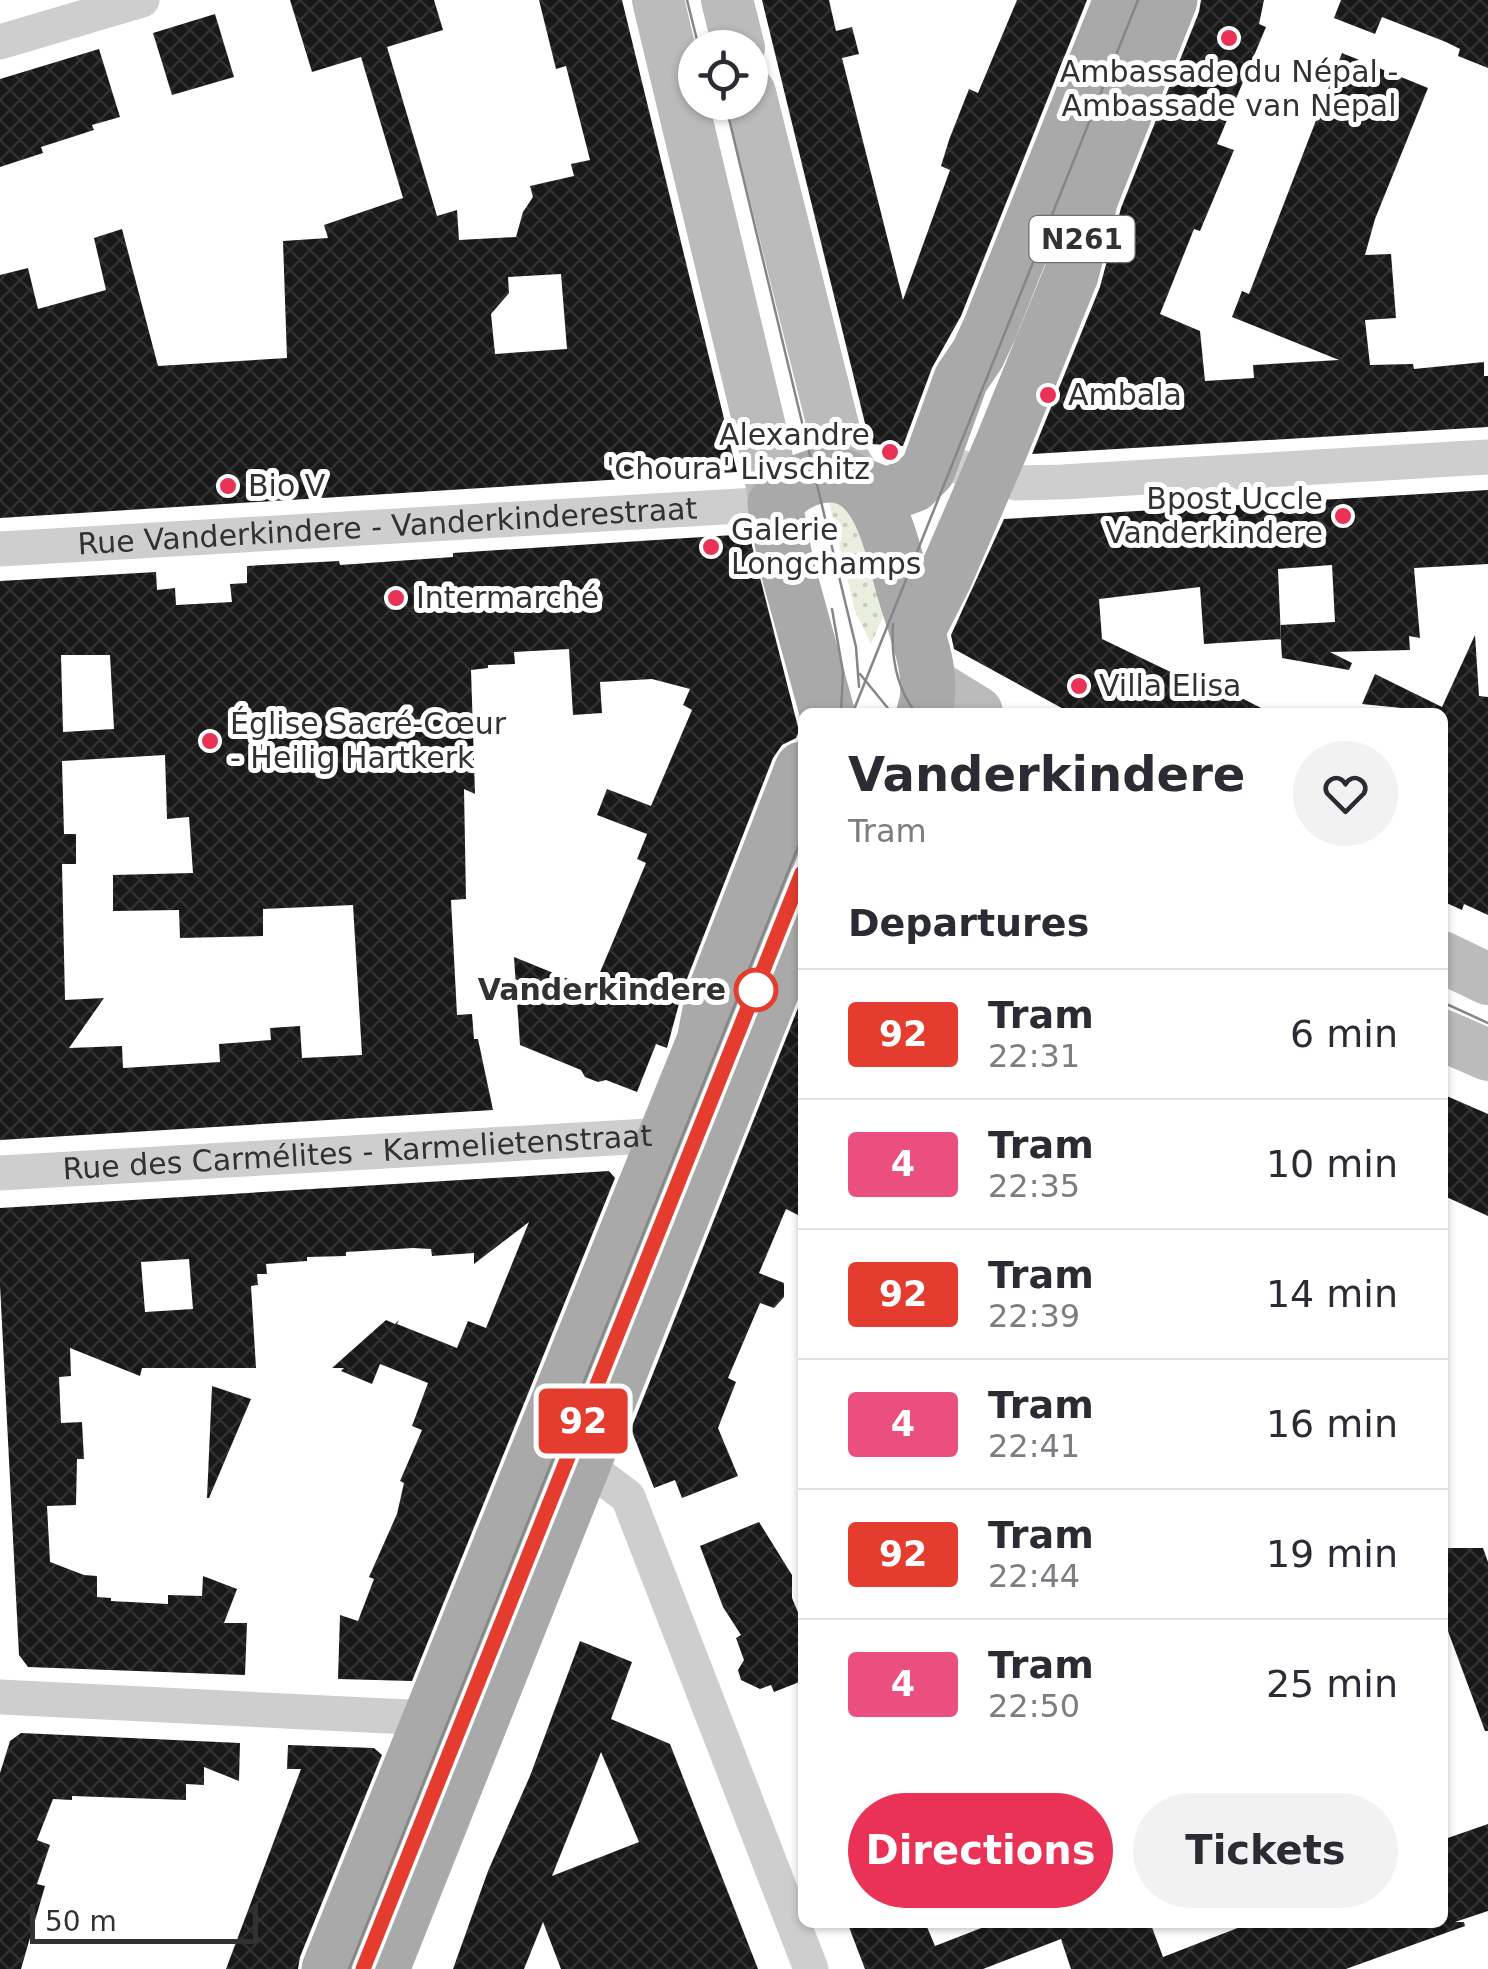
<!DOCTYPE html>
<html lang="en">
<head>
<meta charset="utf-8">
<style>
  :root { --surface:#fff; --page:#f2f2f3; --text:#2b2b33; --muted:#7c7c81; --line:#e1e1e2; --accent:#e93255 }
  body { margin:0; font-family:"DejaVu Sans",sans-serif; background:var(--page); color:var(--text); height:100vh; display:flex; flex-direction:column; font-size:38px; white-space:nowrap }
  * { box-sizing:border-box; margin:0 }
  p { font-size:32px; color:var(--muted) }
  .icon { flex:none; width:55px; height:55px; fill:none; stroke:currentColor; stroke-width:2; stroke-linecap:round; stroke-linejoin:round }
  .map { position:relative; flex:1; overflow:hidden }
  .drawer { position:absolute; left:798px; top:708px; width:650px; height:1220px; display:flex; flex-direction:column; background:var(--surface); border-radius:15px; box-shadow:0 2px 8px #0004 }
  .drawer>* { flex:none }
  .badge { padding:0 20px; border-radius:8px; font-size:35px; line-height:65px }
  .tools { position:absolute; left:678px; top:30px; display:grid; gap:20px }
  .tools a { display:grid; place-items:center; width:90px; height:90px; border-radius:50%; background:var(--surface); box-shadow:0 2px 8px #0004; font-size:50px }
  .scale { position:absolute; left:30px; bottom:25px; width:228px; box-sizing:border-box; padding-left:10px; border:5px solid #313131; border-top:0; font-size:28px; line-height:35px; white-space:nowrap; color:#313131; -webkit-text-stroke:8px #fff; paint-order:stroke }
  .map>.badge { position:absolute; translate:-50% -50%; box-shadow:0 0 0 5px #fff }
  h2 { padding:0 50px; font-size:38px; line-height:90px }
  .round { display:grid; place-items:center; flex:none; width:105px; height:105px; border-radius:52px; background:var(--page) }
  .summary { display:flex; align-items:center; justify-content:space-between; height:170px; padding:0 50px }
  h1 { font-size:48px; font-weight:800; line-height:75px }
  .primary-button { display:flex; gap:20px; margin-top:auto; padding:20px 50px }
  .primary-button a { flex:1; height:115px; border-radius:60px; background:var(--accent); color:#fff; font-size:40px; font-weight:800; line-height:115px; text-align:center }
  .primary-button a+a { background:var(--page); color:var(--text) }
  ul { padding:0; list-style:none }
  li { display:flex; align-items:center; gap:30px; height:130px; padding:0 50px; border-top:2px solid var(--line) }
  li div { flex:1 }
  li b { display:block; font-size:38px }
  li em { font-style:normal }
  li .badge { min-width:110px; font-weight:700; text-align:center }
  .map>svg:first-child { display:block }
  .grass { fill:url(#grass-dots) }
  .building { fill:url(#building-cross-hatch); fill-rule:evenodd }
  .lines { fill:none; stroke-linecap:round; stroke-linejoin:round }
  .minor { stroke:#cecece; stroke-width:35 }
  .secondary { stroke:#bbb; stroke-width:52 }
  .primary { stroke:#a9a9a9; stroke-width:55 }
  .tram { stroke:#868686; stroke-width:2.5 }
  .line-casing { stroke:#fff; stroke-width:22 }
  .line { stroke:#e43c2e; stroke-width:15 }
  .poi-dot { fill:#e93255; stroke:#fff; stroke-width:4 }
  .stop-dot { fill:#fff; stroke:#e43c2e; stroke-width:5 }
  .labels { text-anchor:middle; stroke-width:10; stroke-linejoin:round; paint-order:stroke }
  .shield { fill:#fff; stroke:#6f6f6f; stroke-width:2.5 }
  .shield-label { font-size:28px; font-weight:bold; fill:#313131 }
  .poi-label { font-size:30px; fill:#313131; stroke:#fff; text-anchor:start }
  .street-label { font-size:30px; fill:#313131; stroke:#fff }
  .stop-label { font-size:30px; font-weight:bold; fill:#313131; stroke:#fff; text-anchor:end }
</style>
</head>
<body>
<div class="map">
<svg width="1488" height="1969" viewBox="0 0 1488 1969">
  <defs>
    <pattern id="grass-dots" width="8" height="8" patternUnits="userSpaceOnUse" patternTransform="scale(2.5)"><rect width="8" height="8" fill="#e9eedf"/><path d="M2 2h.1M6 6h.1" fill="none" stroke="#c8cdc0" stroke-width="1.8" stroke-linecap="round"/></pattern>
    <pattern id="building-cross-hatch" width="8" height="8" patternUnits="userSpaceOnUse" patternTransform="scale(2.5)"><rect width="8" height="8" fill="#181818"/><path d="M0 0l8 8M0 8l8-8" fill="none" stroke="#313131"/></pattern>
  </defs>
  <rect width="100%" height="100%" fill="#fff"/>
  <path class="grass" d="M829,502l24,3 38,94 -20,45 -16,-33z"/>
  <path class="building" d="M290,0h144l9,30 -56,17 50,169 20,-6 2,30 57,-3 7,-25 10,-15 -3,-11 44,-10 -3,-12 19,-4 -24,-94 -10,3 -17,-69h83l115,472 -737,46v-243l28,-7 10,41 68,-19 -12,-52 28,-9 36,137 129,-8 -4,-117 45,-3 -4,-13 79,-27 -42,-141 -49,15zM561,274l6,75 -72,5 -4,-40 18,-21 -1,-16z
    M762,0h67l7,31 16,-4 7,27 -17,4 61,242 47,-130 -9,-4 8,-26 20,-51 9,4 39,-93h70l-126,316 -29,52 -29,78 -33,-2z
    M1201,0h63l-5,24 7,3 -49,117 17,6 -34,81 -6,-2 -34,85 40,17 5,50 49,-3 -1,-13 86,-5 -107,-43 10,-26 7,3 93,-241 86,35 -53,131 -10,36 26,-1 5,64 -31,2 5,45 43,-1 1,5 70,-7v14h4v51l-456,27 68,-167 21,-79 78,-196z
    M1341,0h147v68l-30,-12 2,-7 -14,-7 -64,-25 -7,17 -41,-16z
    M215,14l19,63 -62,18 -19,-62z
    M99,49l21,68 -28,8 2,5 -53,17 2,6 -43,14v-88z
    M1488,490v74l-74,4 6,70 -11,-2 1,14 -80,2 22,11 -3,7 -67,-12 -2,-33 55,-3 -3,-57 -54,4 3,70 -77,5 -4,-57 -101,12 3,40 104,50v-9l63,32h-200l-115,-63 -3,-14 53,-116z
    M749,534l50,197 -3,7 -14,7 -9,13 -90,231 -16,59 -11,-4 -19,48 -31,-12 -8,2 -13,-5 -4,-7 -61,-25 -6,-88 79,32 53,-126 -9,-4 10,-25 -50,-19 10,-26 44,17 41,-96 -9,-5 7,-16 -38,-10 -52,3 2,31 -29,2 -4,-66 -55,3 1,12 -27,1v3l-17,2 4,124 -11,-5 2,110 -15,1 6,115 15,-1 2,25h4l15,71 -493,30v-559l156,-9 1,18 18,-2 1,17 56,-3 -2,-18 17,-1v-17l92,-5 1,4 113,-8v-4zM61,655h49l4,74 -51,3zM165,755l2,64 22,-2 4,56 -80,2v36l66,-1 1,28 83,-2v-27l90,-4 9,150 -60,3 -2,-32 -30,2 1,12 -52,4 1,18 -97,6 -1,-22 -53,2 35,-50 -39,2 -3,-136h14v-30h-12l-2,-73z
    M1475,635l4,61 9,1v218l-24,-11 -2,6 -20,-9v-189l-80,-8 13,-30 67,33z
    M802,998v219l-16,-8 -27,64 25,10v14l-10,11 -14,-5 -32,75 8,4 -18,46 20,48 -56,22 -7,-18 -21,8 -23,-59z
    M1442,1094l46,20v102l-46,-21z
    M609,1171l6,7 -203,503 -74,-2 2,-64 18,6 16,-42 -5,-2 28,-63 7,-31 -4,-2 22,-51 -10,-4 16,-43 -48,-19 -8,20 -31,-13 3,-3h-12l54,-48 9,4 4,-4 -2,4 60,24 11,-27 18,7 43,-106 -55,42v-11l-42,3 -1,-7 -18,-1 -67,4v4l-39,1v4l-41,3 1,10h-10l1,11 -7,1 5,82h-114l-2,8 -70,-28 1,28 -12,1 2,46 21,-1 2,37h-7l-1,46 -29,1 3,56 34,13 13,1v21l14,1v3l57,3v-9l34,1 1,-20 34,13 -13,34h23l-2,52 -217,-8 -9,-12 -19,-370v-77zM189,1259l4,50 -48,3 -4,-50z
    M212,1386l39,13 -42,99h-2z
    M759,1522l33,53v23l10,24v59l-28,11 -3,-7 -11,4 -19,-9 -3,-10 6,-10 -8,-22 5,-3 -18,-28 -23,-61z
    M1442,1548h41l5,14v169h-3l-43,-116z
    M580,1641l52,21 -21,57 59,25 88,225h-197l-18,-47 -19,47h-71l35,-98 42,-95zM601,1752l38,90 -87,34 28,-70z
    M21,1733l219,10 -1,38 -35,-14v18l-18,-1v16l-114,-4v4l-19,-1 -16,41 13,5 -13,39 8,2 -24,83h-21v-196l10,-32z
    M288,1745l86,3 8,7 -82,202 -2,12h-72l75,-200h-14z
    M1488,1824v87l-33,11h9l1,4 -119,43h-275l-10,-30 -78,30h-118l-18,-47h78l10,24 62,-24h153l13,35 90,-35h189v-82z"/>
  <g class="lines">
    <g class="minor">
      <path d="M0,42l142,-42"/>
      <path d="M928,470l25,-5 63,18 46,-1 426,-25"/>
      <path id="s1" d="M0,549l775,-45"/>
      <path id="s2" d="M0,1173l683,-39"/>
      <path d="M568,1456l15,7 45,34 183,472"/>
      <path d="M0,1697l408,20 23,2 16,7"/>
    </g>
    <path class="secondary" d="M658,0l108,453 9,51
      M727,0l12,48
      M750,93l90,361 18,30
      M928,682l49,30
      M1442,957l46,22
      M1442,1035l46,20"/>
    <path class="primary" d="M858,484l28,11 27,-10 15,-15 33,-91 17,-25 12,-26 131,-328
      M917,632l28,-55 57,-132 69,-170 20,-77 79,-198
      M827,712l-41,-149 -11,-59c11,-14 26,-25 44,-28 62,-12 73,75 86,117 10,36 32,83 19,119
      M329,1969l375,-928 8,-41 90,-231
      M382,1969l420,-1054"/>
    <path class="tram" d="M687,0l12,48
      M725,102l131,545 3,40
      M832,609l11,63 -2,40
      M893,624c-2,31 3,63 22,88
      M860,674l31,38
      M853,712l285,-712
      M1442,1002l46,21
      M349,1969l453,-1132"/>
  </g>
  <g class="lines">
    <g class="line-casing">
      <path id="line" d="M363,1969l439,-1096"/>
    </g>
    <use href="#line" class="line"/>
  </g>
  <g class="poi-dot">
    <circle cx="1229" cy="38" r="10"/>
    <circle cx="1048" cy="395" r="10"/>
    <circle cx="890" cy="452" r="10"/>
    <circle cx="228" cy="486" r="10"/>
    <circle cx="1343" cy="516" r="10"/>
    <circle cx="711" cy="547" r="10"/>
    <circle cx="396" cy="598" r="10"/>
    <circle cx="1079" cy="686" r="10"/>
    <circle cx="210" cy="741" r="10"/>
  </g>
  <circle class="stop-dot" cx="756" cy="990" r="20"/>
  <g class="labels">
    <rect class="shield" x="1029.5" y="216" width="105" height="46" rx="8"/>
    <g class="shield-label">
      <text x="1082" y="249">N261</text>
    </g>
    <g class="poi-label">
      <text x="1229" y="82" text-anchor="middle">Ambassade du Népal -<tspan x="1229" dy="34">Ambassade van Nepal</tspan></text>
      <text x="1068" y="405">Ambala</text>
      <text x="870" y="445" text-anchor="end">Alexandre<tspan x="870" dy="34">'Choura' Livschitz</tspan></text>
      <text x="248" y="496">Bio V</text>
      <text x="1323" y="509" text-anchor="end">Bpost Uccle<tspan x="1323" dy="34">Vanderkindere</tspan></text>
      <text x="731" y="540">Galerie<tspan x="731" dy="34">Longchamps</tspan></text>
      <text x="416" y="608">Intermarché</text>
      <text x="1099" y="696">Villa Elisa</text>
      <text x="230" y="734">Église Sacré-Cœur<tspan x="230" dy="34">- Heilig Hartkerk</tspan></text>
    </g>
    <g class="street-label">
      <text dy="10" stroke="none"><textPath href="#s1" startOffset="388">Rue Vanderkindere - Vanderkinderestraat</textPath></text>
      <text dy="10" stroke="none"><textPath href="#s2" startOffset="358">Rue des Carmélites - Karmelietenstraat</textPath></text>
    </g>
    <g class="stop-label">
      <text x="726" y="1000">Vanderkindere</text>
    </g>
  </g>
</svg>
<div class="tools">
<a><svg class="icon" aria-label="locate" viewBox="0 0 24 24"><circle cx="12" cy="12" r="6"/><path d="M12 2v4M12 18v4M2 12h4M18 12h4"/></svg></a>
</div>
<div class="scale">50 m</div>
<b class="badge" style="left:583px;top:1421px;background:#e43c2e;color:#fff">92</b>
<section class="drawer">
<div class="summary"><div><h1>Vanderkindere</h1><p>Tram</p></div><a class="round"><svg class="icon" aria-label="heart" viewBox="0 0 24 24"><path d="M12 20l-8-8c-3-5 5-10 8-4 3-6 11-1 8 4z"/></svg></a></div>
<h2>Departures</h2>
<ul>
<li><span class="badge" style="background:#e43c2e;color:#fff">92</span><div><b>Tram</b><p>22:31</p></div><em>6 min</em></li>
<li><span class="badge" style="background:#ea4f80;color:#fff">4</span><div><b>Tram</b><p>22:35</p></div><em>10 min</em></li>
<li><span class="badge" style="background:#e43c2e;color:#fff">92</span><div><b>Tram</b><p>22:39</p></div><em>14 min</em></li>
<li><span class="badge" style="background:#ea4f80;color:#fff">4</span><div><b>Tram</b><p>22:41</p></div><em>16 min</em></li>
<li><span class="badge" style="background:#e43c2e;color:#fff">92</span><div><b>Tram</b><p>22:44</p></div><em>19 min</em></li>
<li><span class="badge" style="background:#ea4f80;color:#fff">4</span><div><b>Tram</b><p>22:50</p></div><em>25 min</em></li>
</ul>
<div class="primary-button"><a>Directions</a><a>Tickets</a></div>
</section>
</div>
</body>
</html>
